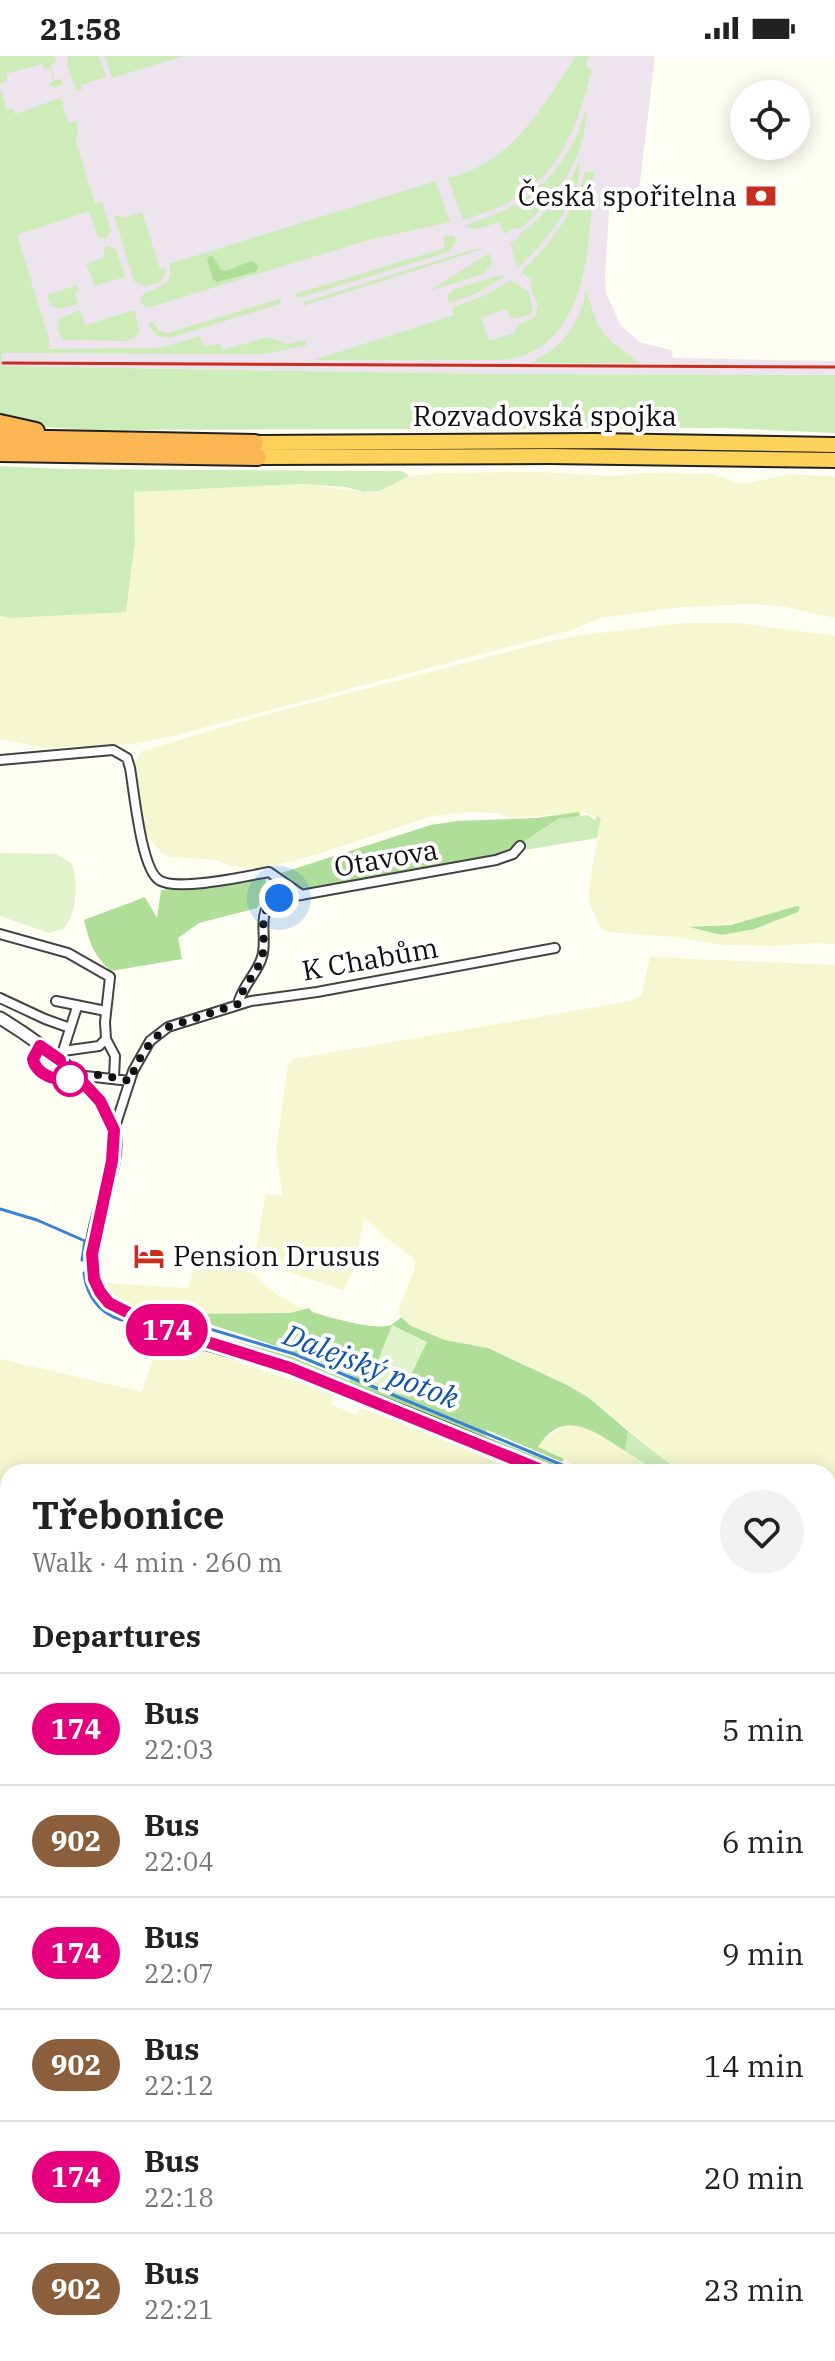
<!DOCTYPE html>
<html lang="en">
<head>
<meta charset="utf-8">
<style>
  :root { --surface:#fff; --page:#f2f2f2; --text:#222; --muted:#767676; --line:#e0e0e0 }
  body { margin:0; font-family:"IBM Plex Serif",serif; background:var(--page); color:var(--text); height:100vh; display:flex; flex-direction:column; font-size:30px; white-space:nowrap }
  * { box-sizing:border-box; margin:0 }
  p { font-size:26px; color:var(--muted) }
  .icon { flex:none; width:44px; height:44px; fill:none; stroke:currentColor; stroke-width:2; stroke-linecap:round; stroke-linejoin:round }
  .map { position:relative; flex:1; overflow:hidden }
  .panel { position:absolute; left:0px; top:1408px; width:836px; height:898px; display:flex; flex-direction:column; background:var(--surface); border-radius:24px 24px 0 0; box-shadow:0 4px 20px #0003 }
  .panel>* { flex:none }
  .badge { padding:0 16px; border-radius:26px; font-size:28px; line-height:52px }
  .tools { position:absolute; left:730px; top:24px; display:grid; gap:16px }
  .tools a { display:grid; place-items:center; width:80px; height:80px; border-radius:50%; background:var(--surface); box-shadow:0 4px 20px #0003; font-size:40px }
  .you { position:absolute; width:40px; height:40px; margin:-20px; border:6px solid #fff; border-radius:50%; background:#1a73e8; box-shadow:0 0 0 12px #1a73e833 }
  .map>.badge { position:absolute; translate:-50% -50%; box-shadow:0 0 0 4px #fff }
  h2 { padding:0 32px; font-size:30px; line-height:72px }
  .round { display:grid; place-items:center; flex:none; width:84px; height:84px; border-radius:42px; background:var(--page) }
  .overview { display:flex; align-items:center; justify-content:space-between; height:136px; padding:0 32px }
  h1 { font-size:38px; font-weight:800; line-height:60px }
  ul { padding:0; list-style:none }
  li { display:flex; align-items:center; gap:24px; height:112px; padding:0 32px; border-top:2px solid var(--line) }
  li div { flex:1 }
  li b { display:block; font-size:30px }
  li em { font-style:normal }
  li .badge { min-width:88px; font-weight:700; text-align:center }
  .status { display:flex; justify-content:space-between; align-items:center; height:56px; padding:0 40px; background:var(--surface); direction:ltr }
  .status svg { height:22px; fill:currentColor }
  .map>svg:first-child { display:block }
  .industrial { fill:#eee4ee }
  .farmland { fill:#f5f7d0; fill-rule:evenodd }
  .green { fill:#cdecb9 }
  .forest { fill:#aede97 }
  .pitch { fill:#e0f3cb }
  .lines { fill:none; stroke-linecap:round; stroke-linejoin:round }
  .stream { stroke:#3781d5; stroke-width:3 }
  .minor-casing { stroke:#434343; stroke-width:12 }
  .tertiary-casing { stroke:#434343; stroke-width:15 }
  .trunk-casing { stroke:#212121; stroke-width:18 }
  .motorway-casing { stroke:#212121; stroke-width:20 }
  .minor { stroke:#fff; stroke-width:8 }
  .tertiary { stroke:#fff; stroke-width:11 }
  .trunk { stroke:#fdd25b; stroke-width:14 }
  .motorway { stroke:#fbb654; stroke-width:16 }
  .rail { stroke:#c82d1f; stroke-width:3 }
  .line-casing { stroke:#fff; stroke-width:18 }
  .line { stroke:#e6007e; stroke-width:12 }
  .walk { stroke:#101010; stroke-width:8; stroke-dasharray:0 14.4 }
  .stop-dot { fill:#fff; stroke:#e6007e; stroke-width:4 }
  .labels { text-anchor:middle; stroke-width:8; stroke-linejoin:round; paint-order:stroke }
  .poi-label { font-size:28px; fill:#101010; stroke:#fff; text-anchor:end }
  .street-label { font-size:28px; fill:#101010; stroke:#fff }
  .water-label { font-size:30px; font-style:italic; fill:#1153aa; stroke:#fff }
</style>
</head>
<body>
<div class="status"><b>21:58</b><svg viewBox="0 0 49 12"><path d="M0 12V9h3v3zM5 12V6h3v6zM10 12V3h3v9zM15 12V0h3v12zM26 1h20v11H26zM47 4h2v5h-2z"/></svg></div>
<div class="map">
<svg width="835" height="2305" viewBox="0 0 835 2305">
  <rect width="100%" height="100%" fill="#fffef2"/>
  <path class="industrial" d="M11,0h644l-17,143 -28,-2 -5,78 1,18 14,31 19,18 32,8 2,8 162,3v14l-344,-1 -490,-8 -1,-291z"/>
  <path class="farmland" d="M538,416l75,4 30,-3 68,1 31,10 50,-10 43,3v141l-53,-12 -31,-2 -70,3 -80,11 -30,12 -403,107 -36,7 -87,4 -45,-9v-123l10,2 125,-78 -1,-48 167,-8 70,9 38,-17 31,-3z
    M687,567h50l98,13v308l-19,-1 -44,3 -48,-1 -48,-8 -69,-5 -7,-5 -11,-25 1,-21 11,-62 -17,-7 -72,6 -14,-5 -29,-1 -37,4 -117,39 -54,14 -30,-3 -14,-6 -45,-3 -10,-4 -18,-21 -9,-70 7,-11 119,-35 281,-73 39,-8zM797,850l1,6 -44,17 -32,6 -30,-8 55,-6z
    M650,901l185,8v643l-7,-4v-132h-148l-91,-74 -20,-12 -81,-38 -43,-8 -34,-14 -13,-14 17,-45v-8l-31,-23 -20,-19 -9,50 -12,23 -89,-30 12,-66 17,2 -7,-44 12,-87 6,-6 337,-58 11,-7z
    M197,1203l55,14 24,21 27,15 -13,4 -101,1 -68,-11 -11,-10 -4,-10 82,5z
    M163,1281l170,57 -1,11 25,10 4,-7 89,34 70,30h-512v882h752l1,7h-761v-1002l142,33 15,-46z
    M572,1369h11l8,5 67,42h-73l-21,-13 -26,-11 4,-7 17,-12z
    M828,1822l7,12v471h-35l-8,-7h36z"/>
  <path class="green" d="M0,0h54l2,6 -6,3 5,15 6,-1 2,5 -8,3 -5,-1 -1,-3 5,-2 -4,-13 -6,1 -2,-5 -36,10 1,6 -7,4z
    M68,0h31l7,21 -25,8 1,5 -6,1 -9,-27z
    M105,0h79l-72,22z
    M576,0h13l-4,10 7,3c-22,84 -42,125 -129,151l-15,-42c66,-16 93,-70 128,-122z
    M0,32l7,22 6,-1 2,5 51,-18 -5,3 7,24 9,-2 1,15 -3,2 20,66 7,-2 9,29 -5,8 -8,-2 -9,-26 -72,24 32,104v10l111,-1 40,-12 3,10 18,-2 2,6 45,-13 19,7 18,-4 2,5 -41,9 -264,-1 -1,13 490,8 344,1v58l-112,-5 -633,2 -57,-4 -33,-11z
    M586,52c3,45 -32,95 -67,121l-4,-1 -11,6 -4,-12 -23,7 -12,-2c7,-6 27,-10 38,-16 43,-21 71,-57 83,-103z
    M579,107c6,32 -38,85 -62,106l-7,-26 10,-6 -1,-3c27,-18 46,-42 60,-71z
    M585,116h9c-5,67 -3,178 -91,188h-189l140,-45 -2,-7 34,-13 24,-15 18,11 5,16 -2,7 -16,5 -5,-3 -3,-7 -26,9 8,23 25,-8 4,-8 17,-8 3,-12 -9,-21 3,-4 -11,-8c31,-29 53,-59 64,-100z
    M436,125l14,41 -82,18 -217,67 -7,-1 -4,-5 3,-7c16,-8 31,-8 26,-30z
    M142,156l18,57 5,-1v7l-5,7 -16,5 -10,-6 -20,-65 6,-1 4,3z
    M451,179l4,2 1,5 -7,10 -150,46 -3,-1 -1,-3 150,-46 -2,-11z
    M108,190l8,3 9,28 -30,9 -9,-22 17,-6 1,-9z
    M475,193h8l-180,57 1,-4z
    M489,197l3,11 -9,10 -54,17z
    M500,219l5,1 -30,18 -26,9 -2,-7 5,-6z
    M77,229l2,5 -4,2 3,12 -19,5 -9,-4 -3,-10z
    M586,236c5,9 7,25 14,36 10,17 27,24 39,35h-107c5,-5 15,-9 21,-14 19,-16 28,-34 33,-57z
    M279,243l3,1 -2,4 -110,34 -13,-2 -9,-12 4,-2 8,9 8,2z
    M80,254l5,15 50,-15 4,22 -4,5 -8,4 -65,-1 -5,-12 2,-9z
    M0,410l62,3 340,2 7,5 -30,15 -15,1 -18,-5 -45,-3 -167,8 1,48 -9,72 -116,6 -10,-2z
    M588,759l7,5 2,-4 4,3 -4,19 -91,15 52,-34z
    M628,1375l52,41h-22l-33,-21z
    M828,1548l7,4v162h-7z
    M835,1727v107l-7,-12v-93z"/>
  <path class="forest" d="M209,200h4l8,14h7l23,-9 5,2 2,5 -3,4 -38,10 -4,-3 -6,-19z
    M579,756l1,4 -22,3 -52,34 -204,37 -24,-16 153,-49 26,-4 79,-3z
    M265,822l2,11 -10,19 -58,15 -21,15 4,21 -71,12c-18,-17 -21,-27 -27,-51l61,-23 12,21 4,-28z
    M797,850l3,1 -2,5 -44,17 -32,6 -33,-8 42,-2z
    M121,1247l68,11 101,-1 19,-5 3,4c16,5 64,19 79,13 2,-1 8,-6 10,-8l10,9 34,14 43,8 81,38 20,12 39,33 -3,20c-30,-19 -61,-45 -87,-4l26,12 -2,3 -75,-32 -2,6 75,30 -2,4 -5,-1 -227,-95 -184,-59 150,42 57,24 3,-5c-29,-15 -189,-73 -213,-64z"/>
  <path class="pitch" d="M0,797l56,1 15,9c8,18 6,52 -8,66l-14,4 -49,-17z
    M392,1269l35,17 -26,53 -32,-12z"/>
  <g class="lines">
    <path class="stream" d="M0,1153l37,11 48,21 -3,19
      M84,1217c3,27 20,45 47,49
      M144,1257l39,8 111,33 285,118
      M828,1680l7,11"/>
    <g class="minor-casing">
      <path id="minor" d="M0,704l113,-10 14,8 3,10c4,22 11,101 29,112 17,12 88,-4 110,-8l33,23
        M0,878l68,19 42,24 -5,45 1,17 9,17 -1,22
        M0,942l45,21 25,9
        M56,945l50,10
        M238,948c4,-18 19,-30 24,-47 6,-19 -6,-42 11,-57l223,-40 17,-6 7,-8
        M63,995l36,-5 7,-7
        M60,1004l17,-53
        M76,1019l54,6
        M114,1074l19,-59 17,-30 18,-14 83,-26 66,-9 238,-44"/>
    </g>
    <g class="tertiary-casing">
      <path id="tertiary" d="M0,962c35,21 106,71 114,113 10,51 -50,122 -7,169 26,29 144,54 186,70 85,31 171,65 253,102
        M773,2298v7"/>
    </g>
    <g class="trunk-casing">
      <path id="trunk" d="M255,387l340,-2 240,4
        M258,401l291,-1 286,4"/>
    </g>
    <g class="motorway-casing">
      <path id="motorway" d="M0,367l36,8
        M0,382l255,5
        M0,397l258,4"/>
    </g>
    <use href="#minor" class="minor"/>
    <use href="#tertiary" class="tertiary"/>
    <use href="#trunk" class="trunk"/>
    <use href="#motorway" class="motorway"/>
    <path class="rail" d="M3,307l832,4"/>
  </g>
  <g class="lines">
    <g class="line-casing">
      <path id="line" d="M60,1004l-20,-14 -7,13c3,17 29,26 43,16l24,26 14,29 -2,31 -20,93 2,25 6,13 9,11 44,22 137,43 256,104"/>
    </g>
    <use href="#line" class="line"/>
    <path class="walk" d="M70,1023c15,-10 43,-1 60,2 7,-21 19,-41 38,-54l70,-23c4,-18 19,-30 24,-47 6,-21 -8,-48 17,-59"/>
  </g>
  <defs>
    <g id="bank-bare" transform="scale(2.4)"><path d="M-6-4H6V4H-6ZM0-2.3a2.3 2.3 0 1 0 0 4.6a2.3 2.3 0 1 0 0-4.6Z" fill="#c82d1f" stroke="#fff" stroke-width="2.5" paint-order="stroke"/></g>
    <g id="hotel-bare" transform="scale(2.4)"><path d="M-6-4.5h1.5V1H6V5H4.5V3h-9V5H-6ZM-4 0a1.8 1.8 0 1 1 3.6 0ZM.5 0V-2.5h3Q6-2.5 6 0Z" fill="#c82d1f" stroke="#fff" stroke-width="2.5" paint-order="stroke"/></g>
  </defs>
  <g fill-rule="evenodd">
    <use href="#bank-bare" x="761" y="140"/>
    <use href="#hotel-bare" x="149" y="1200"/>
  </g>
  <circle class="stop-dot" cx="70" cy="1023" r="16"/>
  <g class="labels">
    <g class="poi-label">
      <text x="737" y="150">Česká spořitelna</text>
      <text x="173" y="1210" text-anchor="start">Pension Drusus</text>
    </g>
    <g class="street-label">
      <text x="545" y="370">Rozvadovská spojka</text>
      <text transform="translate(386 802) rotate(-10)" y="10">Otavova</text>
      <text transform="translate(370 903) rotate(-10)" y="10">K Chabům</text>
    </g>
    <g class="water-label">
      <text transform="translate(371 1311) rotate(21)" y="10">Dalejský potok</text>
    </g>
  </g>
</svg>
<div class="tools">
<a><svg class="icon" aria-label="locate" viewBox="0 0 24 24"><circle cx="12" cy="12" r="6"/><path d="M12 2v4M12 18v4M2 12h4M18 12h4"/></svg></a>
</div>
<div class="you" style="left:279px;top:842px"></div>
<b class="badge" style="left:167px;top:1274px;background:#e6007e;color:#fff">174</b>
<section class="panel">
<div class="overview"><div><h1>Třebonice</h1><p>Walk · 4 min · 260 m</p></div><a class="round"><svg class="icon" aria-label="heart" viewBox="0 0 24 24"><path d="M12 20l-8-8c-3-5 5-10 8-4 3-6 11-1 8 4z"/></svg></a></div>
<h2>Departures</h2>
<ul>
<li><span class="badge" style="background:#e6007e;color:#fff">174</span><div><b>Bus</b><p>22:03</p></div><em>5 min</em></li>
<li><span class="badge" style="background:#8b5e3c;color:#fff">902</span><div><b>Bus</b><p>22:04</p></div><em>6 min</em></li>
<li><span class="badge" style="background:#e6007e;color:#fff">174</span><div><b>Bus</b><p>22:07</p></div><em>9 min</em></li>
<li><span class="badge" style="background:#8b5e3c;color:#fff">902</span><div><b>Bus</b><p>22:12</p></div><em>14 min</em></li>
<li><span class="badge" style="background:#e6007e;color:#fff">174</span><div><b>Bus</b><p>22:18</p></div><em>20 min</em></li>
<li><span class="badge" style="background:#8b5e3c;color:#fff">902</span><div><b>Bus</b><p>22:21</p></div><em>23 min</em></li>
</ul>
</section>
</div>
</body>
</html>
